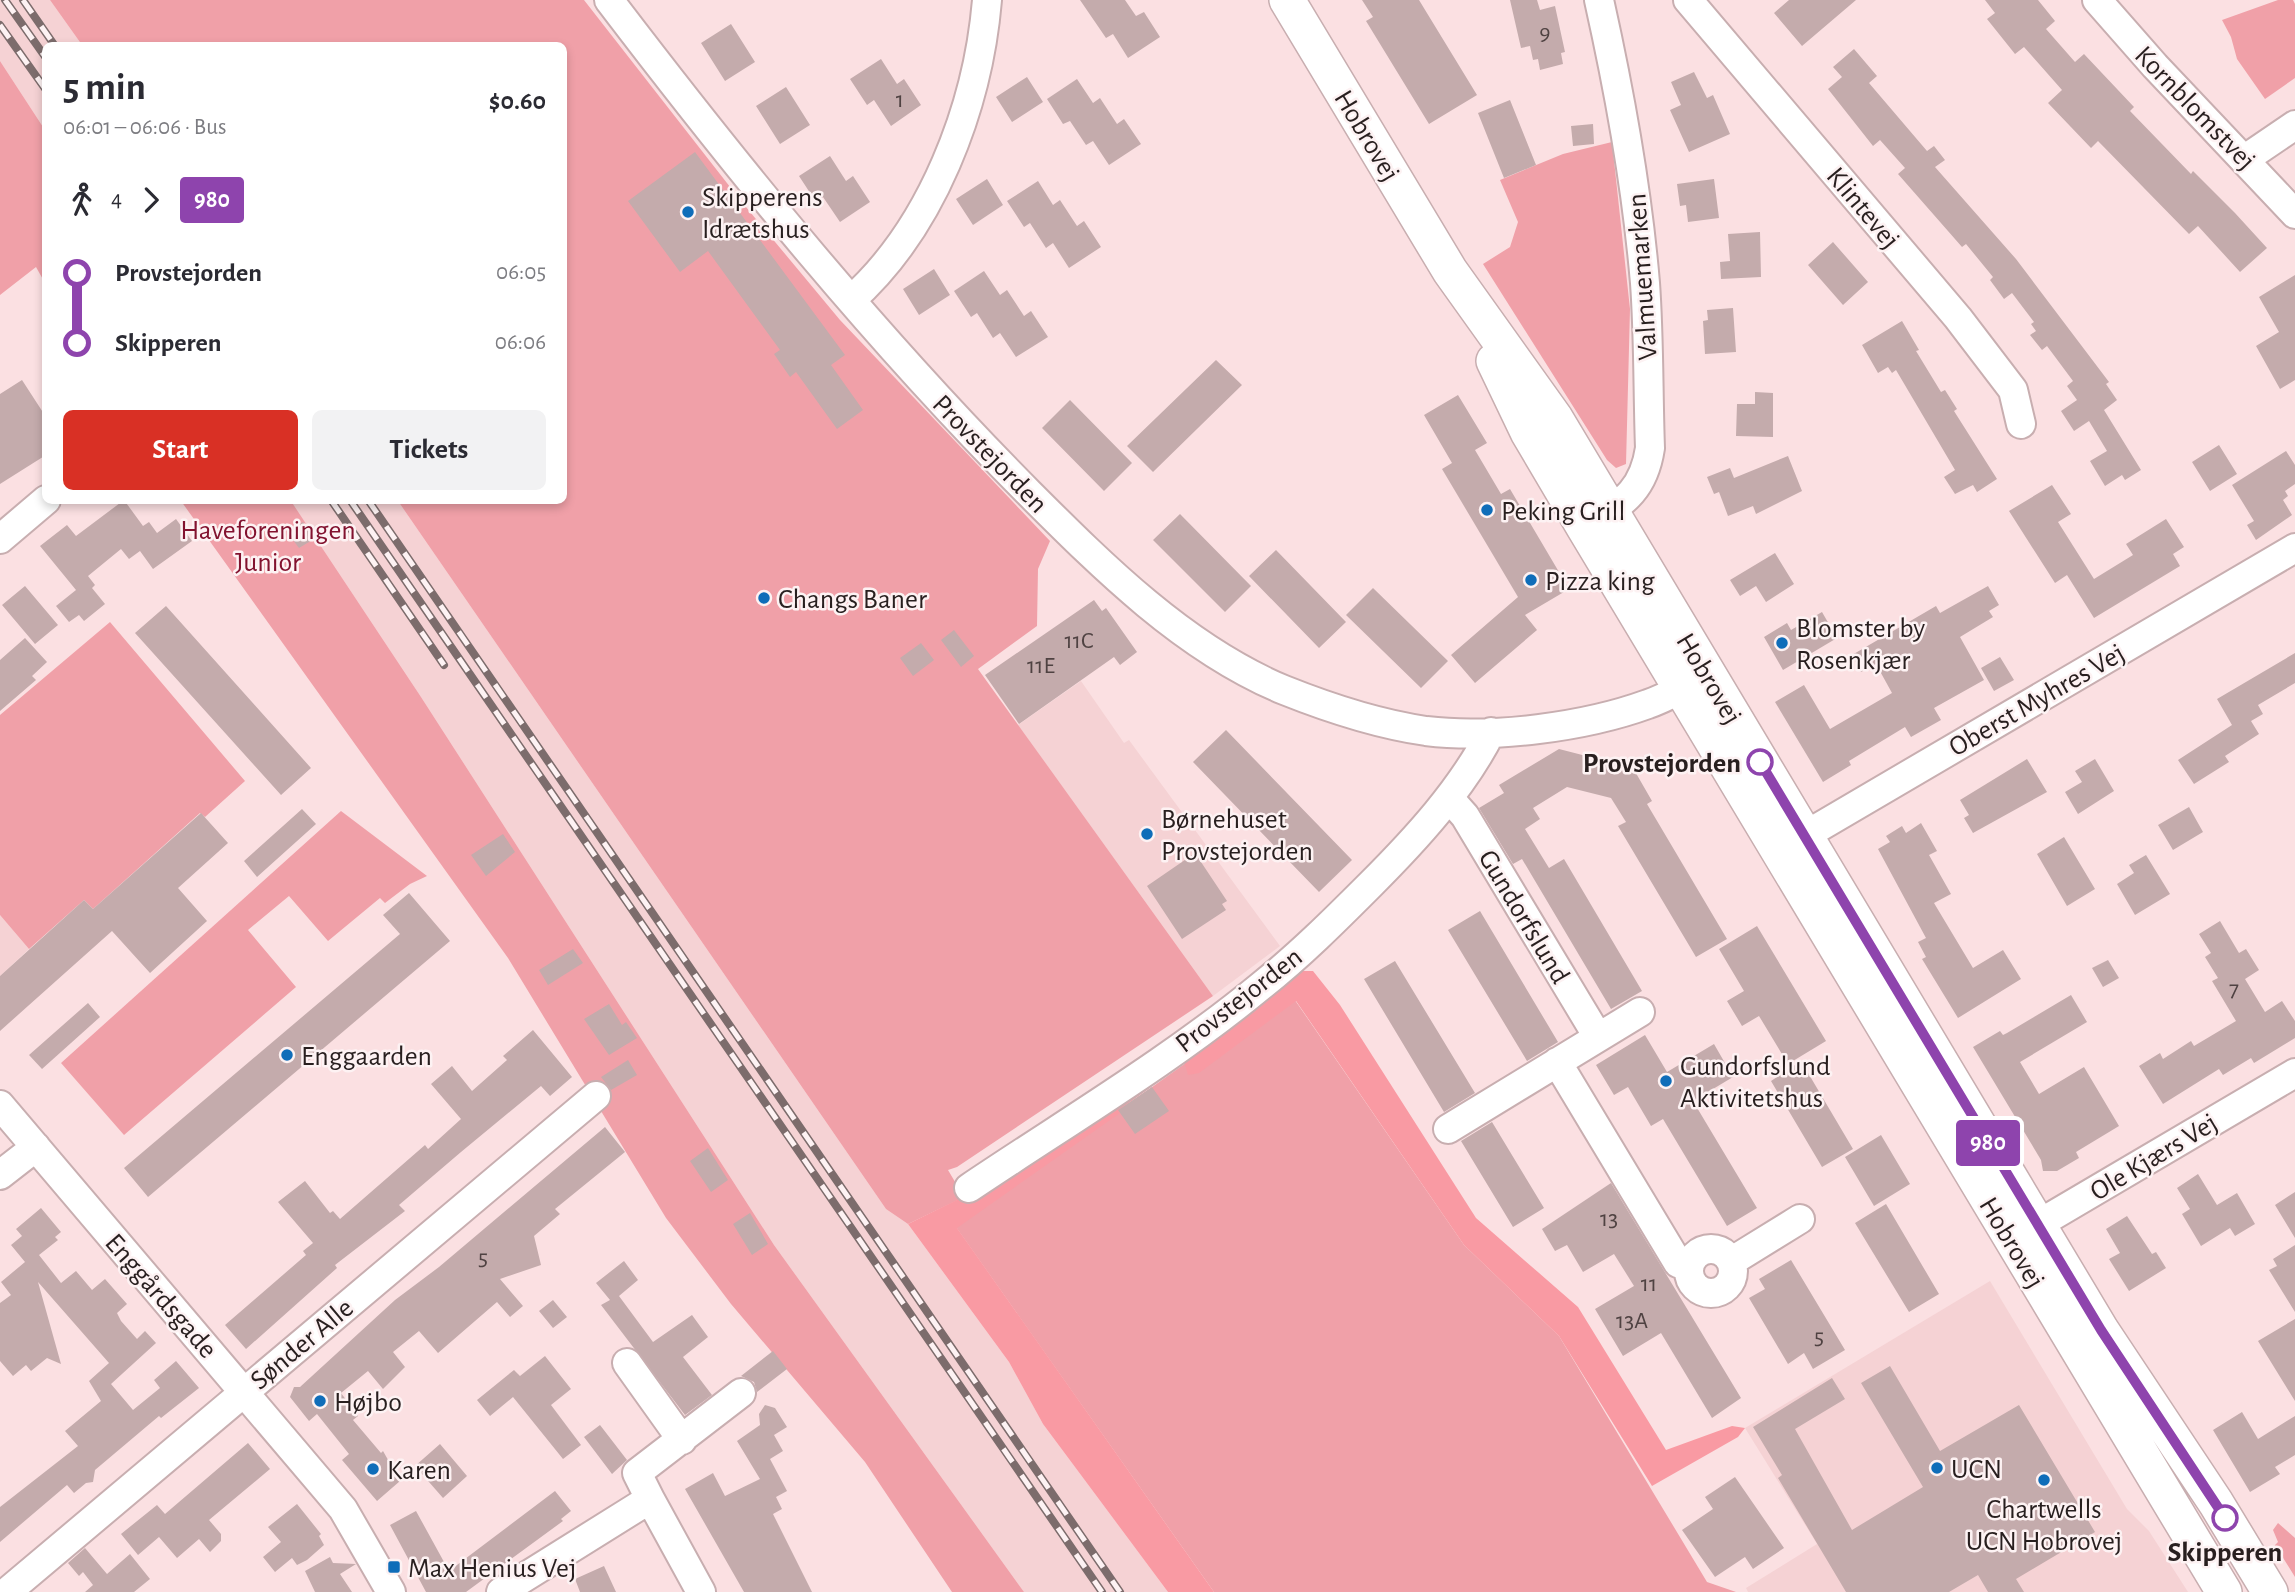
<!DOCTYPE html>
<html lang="en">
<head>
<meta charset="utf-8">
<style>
  :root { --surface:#fff; --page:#f2f2f3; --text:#2b2b33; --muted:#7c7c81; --accent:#d93025 }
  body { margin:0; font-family:"Alegreya Sans",sans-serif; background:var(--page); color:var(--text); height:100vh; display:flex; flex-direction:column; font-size:26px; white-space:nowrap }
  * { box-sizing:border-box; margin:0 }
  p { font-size:23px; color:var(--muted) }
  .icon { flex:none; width:38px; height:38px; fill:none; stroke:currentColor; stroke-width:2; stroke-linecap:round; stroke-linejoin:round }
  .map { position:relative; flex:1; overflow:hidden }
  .side { position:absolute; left:42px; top:42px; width:525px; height:462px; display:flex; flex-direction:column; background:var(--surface); border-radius:10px; box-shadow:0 4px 10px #0003 }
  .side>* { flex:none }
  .badge { padding:0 14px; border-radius:5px; font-size:24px; line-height:46px }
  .map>.badge { position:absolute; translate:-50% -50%; box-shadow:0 0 0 4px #fff }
  .legs { display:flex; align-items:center; gap:10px; height:77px; padding:0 21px; font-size:23px }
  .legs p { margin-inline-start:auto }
  .headline { display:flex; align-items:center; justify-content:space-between; height:119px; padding:0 21px }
  h1 { font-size:38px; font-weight:700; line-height:52px }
  .button { display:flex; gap:14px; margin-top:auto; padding:14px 21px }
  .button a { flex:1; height:80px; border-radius:10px; background:var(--accent); color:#fff; font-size:28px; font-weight:700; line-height:80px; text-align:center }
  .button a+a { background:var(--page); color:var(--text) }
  ul { padding:0 21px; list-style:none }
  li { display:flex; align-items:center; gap:24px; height:70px; font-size:26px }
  li i { display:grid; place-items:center; width:10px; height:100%; margin:0 9px; background:currentColor }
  li i::after { content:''; width:18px; height:18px; margin:-9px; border:5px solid; border-radius:50%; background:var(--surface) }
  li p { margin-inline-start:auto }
  li:first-child i { background:linear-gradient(#0000 50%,currentColor 0) }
  li:last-child i { background:linear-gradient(currentColor 50%,#0000 0) }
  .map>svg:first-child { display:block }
  .built { fill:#f5d2d4 }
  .green { fill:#f0a0a8 }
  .forest { fill:#f99aa3 }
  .building { fill:#c4abac }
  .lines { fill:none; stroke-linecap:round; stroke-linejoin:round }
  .minor-casing { stroke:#c8aeb0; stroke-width:32 }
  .major-casing { stroke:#c8aeb0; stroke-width:38 }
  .minor { stroke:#fff; stroke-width:28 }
  .major { stroke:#fff; stroke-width:35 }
  .rail-casing { stroke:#7c6c6c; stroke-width:8 }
  .rail { stroke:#fdf2f3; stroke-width:5; stroke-dasharray:16; stroke-linecap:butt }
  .line-1-casing { stroke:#fff; stroke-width:16 }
  .line-1 { stroke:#8e44ad; stroke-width:10 }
  .poi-dot { fill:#0f6db9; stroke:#fdf2f3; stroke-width:2.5 }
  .stop-1-dot { fill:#fff; stroke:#8e44ad; stroke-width:3.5 }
  .labels { text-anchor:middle; stroke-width:5; stroke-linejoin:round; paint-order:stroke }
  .number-label { font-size:24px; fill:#4f4242 }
  .street-label { font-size:28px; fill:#281f1f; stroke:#fdf2f3 }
  .poi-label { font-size:28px; fill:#281f1f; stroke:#fdf2f3; text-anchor:start }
  .park-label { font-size:28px; fill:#82122f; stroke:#fdf2f3 }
  .stop-label { font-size:28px; font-weight:bold; fill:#281f1f; stroke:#fdf2f3; text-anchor:end }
</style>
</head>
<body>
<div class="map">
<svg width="2295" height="1592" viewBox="0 0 2295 1592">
  <rect width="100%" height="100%" fill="#fbe0e2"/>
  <path class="built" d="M0,0h50l32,45 -36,1 -1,84 -45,-69z
    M291,501h107l488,708 22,15 101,138 34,62 125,168h-144l-250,-347 -353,-548z
    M1081,681l43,62 5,-3 151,206 -67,50 -195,-271z
    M0,915l29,34 -29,27z
    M1990,1281l137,228 22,22 39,61h-440l-2,-4 71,-44 -72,-116z"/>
  <path class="green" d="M50,0h534l157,201 99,119 210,221 -12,28 -1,57 -59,43 235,327 -256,171 -9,3 16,27 -56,27 -22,-15 -488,-708 166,-1v-454l-482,-1z
    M2278,0h15l2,4v74l-30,21 -28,-40 -6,-22 -9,-17z
    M0,61l45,69v153l-9,-16 -36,28z
    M1612,142l18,167 -4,155 -10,4 -9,-8 -124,-196 27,-17 8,-25 -18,-42 63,-26z
    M181,501h110l130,196 353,548 250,347h-72l-87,-130 -134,-158 -65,-86 -158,-260z
    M110,622l135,159 -40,36 -5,-4 -107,96 -9,-9 -55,49 -29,-34v-200z
    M341,811l86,65 -17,8 -25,19 -5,-5 -52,43 -39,-45 -41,34 48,57 -172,148 -63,-72z
    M1288,990l176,255 95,91 148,246 29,10h-522l-258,-365z
    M2278,1523l17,15v39l-20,-32 3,-3 -5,-12z"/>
  <path class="forest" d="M1301,971h12l27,34 136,213 102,89 88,143 66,-24 13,2 -7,9 -86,49 -93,-150 -95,-91 -168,-244 -97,72 -11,2 -6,-20z
    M1143,1081l8,6 -32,23 1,3 -163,115 257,364h-46l-125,-168 -34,-62 -101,-138 67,-33z"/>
  <path class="building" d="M1080,0h45l11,16 8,-4 16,25 -32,21 -15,-24 -7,4z
    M1362,0h57l58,95 -48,29 -63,-103 7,-4z
    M1510,0h27l3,10 15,-4 10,46 -4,1 2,11 -23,6 -2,-11 -5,1 -3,-14 -9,2z
    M1789,0h67l-54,46 -28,-33z
    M1985,0h53l17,21 -9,8 29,33 9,-8 50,53 -4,4 61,63 2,-3 42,42 32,35 -27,24 -42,-46 -9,8 -91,-93 -7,7 -43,-45 14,-13 -38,-43 -9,7 -28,-35 8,-6z
    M731,24l24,38 -30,19 -24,-38z
    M1854,49l23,27 -8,7 58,68 7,-5 11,14 -10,7 81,92 93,123 -3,2 11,16 -13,10 37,60 -16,10 -3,-5 -17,11 -15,-25 17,-10 -18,-30 -15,10 -13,-20 16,-11 -10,-14 6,-5 -26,-35 -5,4 -12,-15 6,-4 -5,-7 3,-2 -22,-29 -8,6 -14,-19 3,-3 -27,-33 -4,3 -64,-73 7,-6 -25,-28 -7,6 -45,-57 14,-12 -9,-10z
    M881,59l16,25 7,-5 17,26 -30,21 -17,-26 -7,5 -17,-26z
    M1694,72l13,26 6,-3 17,39 -41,18 -19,-42 11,-5 -10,-23z
    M1027,77l16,25 -31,20 -16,-25z
    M1077,79l16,24 7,-5 17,26 7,-5 17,25 -32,21 -16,-24 -7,4 -16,-24 -7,3 -16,-25z
    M786,87l24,38 -30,19 -24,-38z
    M1510,100l26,65 -32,13 -26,-65z
    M1593,124l1,20 -21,2 -2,-20z
    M695,152l150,203 -14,10 32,45 -26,19 -41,-57 -6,5 -16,-23 6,-4 -72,-99 -28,21 -52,-71z
    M830,156l16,25 7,-5 17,26 -30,20 -17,-25 -7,5 -17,-26z
    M987,179l16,26 -30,20 -17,-26z
    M1714,179l5,39 -31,4 -2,-17 -6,1 -3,-22z
    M1038,181l15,24 7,-5 17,26 7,-5 17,26 -32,21 -16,-25 -7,5 -16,-25 -6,4 -17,-26z
    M1760,232l1,45 -40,2 -1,-17 10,-1 -2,-27z
    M1833,242l35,40 -25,23 -35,-40z
    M934,269l16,26 -31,20 -16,-26z
    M984,271l16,24 7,-5 17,26 7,-5 17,26 -32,20 -16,-24 -7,5 -16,-25 -6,4 -17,-26z
    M2295,275v105l-15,9 -24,-43 23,-14 -20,-35z
    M1733,308l3,44 -31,2 -2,-33 5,-1 -1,-10z
    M1902,321l17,29 -3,1 25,41 4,-2 12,19 -3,2 43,68 -20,13 -4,-7 -18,9 -11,-17 11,-7 -59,-100 -4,3 -4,-6 -10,6 -16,-28z
    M1216,360l26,25 -89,87 -26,-26z
    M22,380l24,37v38l-46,29v-90z
    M1755,392l18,1v44l-37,-1 1,-32h18z
    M1458,395l29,48 -12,7 26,44 9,-5 59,100 -44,26 12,15 -62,53 -24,-28 67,-58 -76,-128 10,-6 -28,-48z
    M1070,400l62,63 -28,28 -62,-63z
    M2219,445l18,29 -27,17 -18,-29z
    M2286,451l9,14v19l-10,7 3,5 -5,4 9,15 -36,25 -9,-15 7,-4 -22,-36z
    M1788,456l14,35 -46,23 -3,-8 -25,10 -9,-24 -5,2 -7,-17 23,-9 4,10z
    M2052,485l19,29 -13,8 36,57 39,-24 -7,-11 40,-25 18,28 -11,7 7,12 -86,52 -27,-43 -12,8 -46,-72z
    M124,500l19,26 6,-4 8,11 19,-14 16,22 -39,28 -13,-18 -11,8 -8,-10 -33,27 7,9 -3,3 13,16 -21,17 -5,-6 -10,7 -13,-16 20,-16 -36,-44 27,-21 9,11z
    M1180,514l71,72 -26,26 -72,-72z
    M303,522l11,17 -15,9 -12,-16z
    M1276,550l70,72 -27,26 -70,-72z
    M1775,553l19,31 -28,18 -10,-16 -16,10 -10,-16z
    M25,586l33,39 -23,19 -33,-39z
    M1988,586l11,19 -10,6 4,6 -33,20 24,43 -50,28 7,12 -30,17 -6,-10 -56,34 2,4 -28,17 -48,-80 29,-17 26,44 62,-36 -16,-29 -15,8 -9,-17 84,-49 4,7z
    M1373,588l75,73 -27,27 -75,-73z
    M1094,600l8,11 4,-3 31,44 -17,13 -6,-8 -95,67 -34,-49z
    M166,606l145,162 -30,27 -146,-162z
    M1822,612l15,26 -54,32 -19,-33 23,-14 4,7z
    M954,630l20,26 -13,11 -20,-27z
    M25,638l22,24 -15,14 4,4 -36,31v-51z
    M921,643l13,17 -21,16 -13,-18z
    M2295,653v30l-37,22 5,9 -12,7 8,13 -34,22 4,6 -35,22 -16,-24 54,-35 -15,-26z
    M2000,657l14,23 -20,11 -13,-23z
    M1226,730l126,130 -33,32 -126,-130z
    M1559,749l74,19 19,33 -5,3 80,135 -31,18 -78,-131 8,-4 -15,-24 -44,-11 -34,21 7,11 -15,10 24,39 15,-9 78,132 -31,18 -89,-150 -9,5 -34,-56 25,-15 -5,-8z
    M2027,759l20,33 -74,41 -9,-15 5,-3 -9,-15z
    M2095,759l19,32 -36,23 -13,-22 17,-10 -7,-11z
    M2189,807l14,25 -30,18 -15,-25z
    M302,809l14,15 -59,53 -13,-16z
    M201,813l27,30 -50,45 29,33 -57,52 -38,-42 -112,100v-55l84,-76 9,9z
    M1921,823l16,28 -8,4 22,39 -17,9 39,65 30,-18 18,29 -63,39 -36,-59 4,-2 -8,-15 8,-4 -48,-89 12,-7 -4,-6 16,-10 4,7z
    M503,834l12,18 -29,24 -15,-21z
    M2064,837l31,52 -28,17 -30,-52z
    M1195,853l32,48 -5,3 4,6 -44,29 -35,-53z
    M2146,855l24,39 -35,21 -18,-31 17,-11 -5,-8z
    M409,893l41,48 -302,256 -24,-29 276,-234 -17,-19z
    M1480,911l78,131 -31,19 -79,-131z
    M2220,921l19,32 7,-4 13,21 -14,9 20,33 17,-11 13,20v17l-41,25 -3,-5 -28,17 -4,-6 -56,35 -24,-38 21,-13 3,6 28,-18 3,5 42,-25 -24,-40 6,-3 -13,-21 6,-4 -12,-19z
    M1757,926l69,115 -38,23 -29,-48 -17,10 -15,-25 17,-10 -25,-42z
    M573,949l10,14 -35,22 -9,-15z
    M2108,960l11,18 -16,9 -11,-19z
    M1395,961l80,132 -31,19 -80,-133z
    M2071,995l16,27 -67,40 19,32 45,-27 35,59 -43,26 3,6 -22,13h-14l-2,-11 -68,-113 27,-16 3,4 4,-2z
    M88,1003l12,14 -58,52 -13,-14z
    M609,1004l13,21 4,-3 11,16 -28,17 -25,-36z
    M533,1030l39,47 -22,19 -9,-10 -80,66 -62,53 6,6 -70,54 2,3 -91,81 -21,-24 81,-70 -3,-4 10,-8 -35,-41 27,-21 25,32 3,-2 7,8 85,-74 3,4 33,-30 -30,-35 21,-18 20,25 35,-31 -4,-4z
    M1645,1035l22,37 47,-28 19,33 -40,24 64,107 -30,18 -64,-107 -12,7 -23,-39 -14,8 -18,-30z
    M628,1060l9,15 -26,15 -10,-13z
    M1801,1061l52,88 -31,18 -51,-86z
    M1152,1087l17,24 -34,23 -17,-24z
    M1492,1122l52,86 -31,19 -52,-86z
    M605,1127l20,25 -70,57 5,5 -26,22 7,29 -41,14 23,27 -13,11 -13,-15 -59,51 -19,-22 -26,21 12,15 -22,22 -15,-18 -27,22 17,23 -5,4 28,33 2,-2 17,30 -23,20 -35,-41 7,-6 -32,-40 -8,7 -19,-24 4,-10h6l95,-87 44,-33z
    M1881,1135l29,49 -36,22 -29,-49z
    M708,1148l20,32 -17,12 -21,-31z
    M2198,1174l19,31 20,-12 18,31 -20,12 -5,-8 -29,18 -19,-32 8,-5 -13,-21z
    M1611,1183l130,215 -29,20 -51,-85 -38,23 -28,-47 39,-23 -20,-32 -31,18 -16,-27 -12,6 -13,-22z
    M2295,1192v46l-20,-33z
    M1886,1204l53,90 -30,18 -54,-89z
    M41,1208l20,24 -6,5 3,3 -19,15 22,28 15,-12 16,19 13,-11 22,25 -10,9 4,8 16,18 8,-8 11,12 -45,41 22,26 27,-22 -6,-8 22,-19 23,27 -38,30 -2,-2 -64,54 -2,12 -7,1 -12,10 -7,-8 -67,57v-35l78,-61 -13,-15 36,-30 -12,-20 20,-18 -71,-81 23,82 -14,-6 -16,13 -5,-6 -13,11 -13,-15v-58l11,-8 -10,-13 24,-20 -14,-17 11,-9 -6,-7z
    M750,1213l18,31 -16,11 -19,-31z
    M2127,1216l25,38 4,-2 10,16 -37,23 -20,-32 11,-6 -14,-24z
    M2295,1245v67l-26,-42 8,-4 -4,-7z
    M1791,1260l54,90 -32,19 -9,-16 -16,11 -39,-66 16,-9 -6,-10z
    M624,1261l14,19 -19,16 34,46 39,-27 16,22 -25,20 29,38 -27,20 -84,-110 9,-5 -14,-17z
    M553,1300l14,17 -14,11 -14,-17z
    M2295,1319v82l-37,-60z
    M773,1351l14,18 -30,23 -3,-10 -13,-6z
    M545,1356l26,33 -20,16 30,40 -18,14 -50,-62 -23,19 -13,-16 37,-30 6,6z
    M1890,1366l50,85 79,-46 76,127 -79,47 8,13h-36l-10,-17 -29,17h-103l-68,-114 4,-3 -29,-48 79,-49 13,21 -50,30 57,101 71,-43 -62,-104z
    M765,1405l10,3 12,19 -13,8 9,16 -13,8 17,32 -11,6 6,12 -9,5 39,78h-68l-59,-103 28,-16 12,23 35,-17 -23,-38 23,-16 -1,-11z
    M2242,1412l16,27 37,-23v39l-20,12 5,7 -30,18 -37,-62z
    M600,1425l27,35 -15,14 -28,-37z
    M248,1443l22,26 -61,51 12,14v7l-11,11 -11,-13 -22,19 -18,-21 -21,18 -17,-21 36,-29 8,9z
    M440,1444l27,32 -24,22 -28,-32z
    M1735,1477l49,71 -31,21 -8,-12 -30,20 -33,-47 31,-21 -8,-12z
    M555,1491l16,20 -10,8 2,2 -97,71h-40l-36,-67 26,-14 33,60z
    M297,1504l24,30 -2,2 5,9 -17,15 -10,5 -5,-7 -17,14 -12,-15 18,-15 -13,-15z
    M85,1548l22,26 23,-20 20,25 -16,13h-49l8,-7 -10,-13 -4,4 -11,-13z
    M330,1557l3,6 23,1 -16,10 12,18h-37l-10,-21z
    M604,1566l12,26h-36l-5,-13z"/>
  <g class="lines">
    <g class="minor-casing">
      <path id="minor" d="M609,0c131,172 267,339 420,493 74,74 156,156 255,197 45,18 94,34 142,41 66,8 159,-4 222,-27 18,-6 34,-16 51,-24
        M1688,0l270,318 55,72 8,34
        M2097,0l58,66 140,148
        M2245,159l50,-34
        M851,300c81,-72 127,-193 136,-300
        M1593,522c33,-21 51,-34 57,-74 -2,-54 -1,-110 -5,-165 -8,-95 -25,-189 -46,-283
        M0,539l46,-39
        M1449,798l16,18 133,221
        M1787,846l508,-298
        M1557,1062l121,201 11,4
        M0,1105l343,404 48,83
        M1448,1129l192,-117
        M0,1175l36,-28
        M969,1188c98,-66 201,-127 292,-202 39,-31 74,-66 109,-101 46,-46 92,-96 121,-153
        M2020,1235l275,-162
        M1689 1271a22 22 0 1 1 44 0a22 22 0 1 1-44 0Z
        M1732,1261l68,-42
        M627,1363l55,77
        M650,1499l-13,-26 104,-80
        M7,1592l589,-496
        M501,1592l149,-93 51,93"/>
    </g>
    <g class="major-casing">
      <path id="major" d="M1287,0l163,271 105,147 546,912 115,173 54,89
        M1494,361l34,71 56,95 640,1065"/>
    </g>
    <use href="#minor" class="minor"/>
    <use href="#major" class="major"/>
    <g class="rail-casing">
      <path id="rail" d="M5,0l41,58
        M23,0l32,46
        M0,25l46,65
        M331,500l113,165
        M350,500l752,1092
        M368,500l752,1092"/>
    </g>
    <use href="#rail" class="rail"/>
  </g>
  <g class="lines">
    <g class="line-1-casing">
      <path id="line-1" d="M1760,762l341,568 124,188"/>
    </g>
    <use href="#line-1" class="line-1"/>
  </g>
  <g class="poi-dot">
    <circle cx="688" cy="212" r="7"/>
    <circle cx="1487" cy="510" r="7"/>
    <circle cx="1531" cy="580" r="7"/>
    <circle cx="764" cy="598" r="7"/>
    <circle cx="1782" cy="643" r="7"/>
    <circle cx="1147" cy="834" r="7"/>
    <circle cx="287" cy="1055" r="7"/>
    <circle cx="1666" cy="1081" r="7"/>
    <circle cx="320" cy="1401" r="7"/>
    <circle cx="1937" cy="1468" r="7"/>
    <circle cx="373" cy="1469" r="7"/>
    <circle cx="2044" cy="1480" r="7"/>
    <rect x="387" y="1560" width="14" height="14" rx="3.5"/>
  </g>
  <g class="stop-1-dot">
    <circle cx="1760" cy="762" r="12"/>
    <circle cx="2225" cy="1518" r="12"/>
  </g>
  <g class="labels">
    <g class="number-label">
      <text x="1545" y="40">9</text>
      <text x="900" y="107">1</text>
      <text x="1079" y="648">11C</text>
      <text x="1041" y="673">11E</text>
      <text x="2234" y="996">7</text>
      <text x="1609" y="1226">13</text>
      <text x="483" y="1265">5</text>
      <text x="1649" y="1291">11</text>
      <text x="1632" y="1328">13A</text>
      <text x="1819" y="1344">5</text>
    </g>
    <g class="street-label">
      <text transform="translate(2196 107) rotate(46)" y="10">Kornblomstvej</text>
      <text transform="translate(1368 135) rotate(59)" y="10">Hobrovej</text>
      <text transform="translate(1864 207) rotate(50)" y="10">Klintevej</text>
      <text transform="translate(1641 277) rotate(-94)" y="10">Valmuemarken</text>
      <text transform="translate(991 453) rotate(46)" y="10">Provstejorden</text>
      <text transform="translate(1710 678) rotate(59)" y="10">Hobrovej</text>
      <text transform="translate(2036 699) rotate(-30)" y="10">Oberst Myhres Vej</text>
      <text transform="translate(1525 916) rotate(59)" y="10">Gundorfslund</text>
      <text transform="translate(1238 999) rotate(-38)" y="10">Provstejorden</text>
      <text transform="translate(2153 1156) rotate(-31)" y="10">Ole Kjærs Vej</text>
      <text transform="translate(2013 1242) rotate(59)" y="10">Hobrovej</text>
      <text transform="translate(162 1295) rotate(49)" y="10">Enggårdsgade</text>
      <text transform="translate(301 1343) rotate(-40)" y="10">Sønder Alle</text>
    </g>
    <g class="poi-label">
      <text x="702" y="206">Skipperens<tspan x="702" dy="32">Idrætshus</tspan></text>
      <text x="1501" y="520">Peking Grill</text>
      <text x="1545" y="590">Pizza king</text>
      <text x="778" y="608">Changs Baner</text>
      <text x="1796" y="637">Blomster by<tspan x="1796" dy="32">Rosenkjær</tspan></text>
      <text x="1161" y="828">Børnehuset<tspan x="1161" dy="32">Provstejorden</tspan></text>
      <text x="301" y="1065">Enggaarden</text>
      <text x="1680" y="1075">Gundorfslund<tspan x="1680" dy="32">Aktivitetshus</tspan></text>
      <text x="334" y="1411">Højbo</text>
      <text x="1951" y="1478">UCN</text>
      <text x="387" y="1479">Karen</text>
      <text x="2044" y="1518" text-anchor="middle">Chartwells<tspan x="2044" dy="32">UCN Hobrovej</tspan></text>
      <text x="408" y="1577">Max Henius Vej</text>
    </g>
    <g class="park-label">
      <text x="268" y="539">Haveforeningen<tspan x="268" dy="32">Junior</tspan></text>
    </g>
    <g class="stop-label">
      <text x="1741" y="772">Provstejorden</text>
      <text x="2225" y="1561" text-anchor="middle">Skipperen</text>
    </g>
  </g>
</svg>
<b class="badge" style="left:1988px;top:1143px;background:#8e44ad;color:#fff">980</b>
<section class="side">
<div class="headline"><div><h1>5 min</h1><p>06:01 – 06:06 · Bus</p></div><b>$0.60</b></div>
<div class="legs"><svg class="icon" aria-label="walk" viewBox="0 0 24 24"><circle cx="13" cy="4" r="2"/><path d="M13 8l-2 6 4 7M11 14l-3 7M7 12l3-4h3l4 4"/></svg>4<svg class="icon" aria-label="forward" viewBox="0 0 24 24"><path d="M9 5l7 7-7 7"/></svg><b class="badge" style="background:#8e44ad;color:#fff">980</b></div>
<ul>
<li><i style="color:#8e44ad"></i><b>Provstejorden</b><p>06:05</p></li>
<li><i style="color:#8e44ad"></i><b>Skipperen</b><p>06:06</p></li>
</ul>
<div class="button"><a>Start</a><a>Tickets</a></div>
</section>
</div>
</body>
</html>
